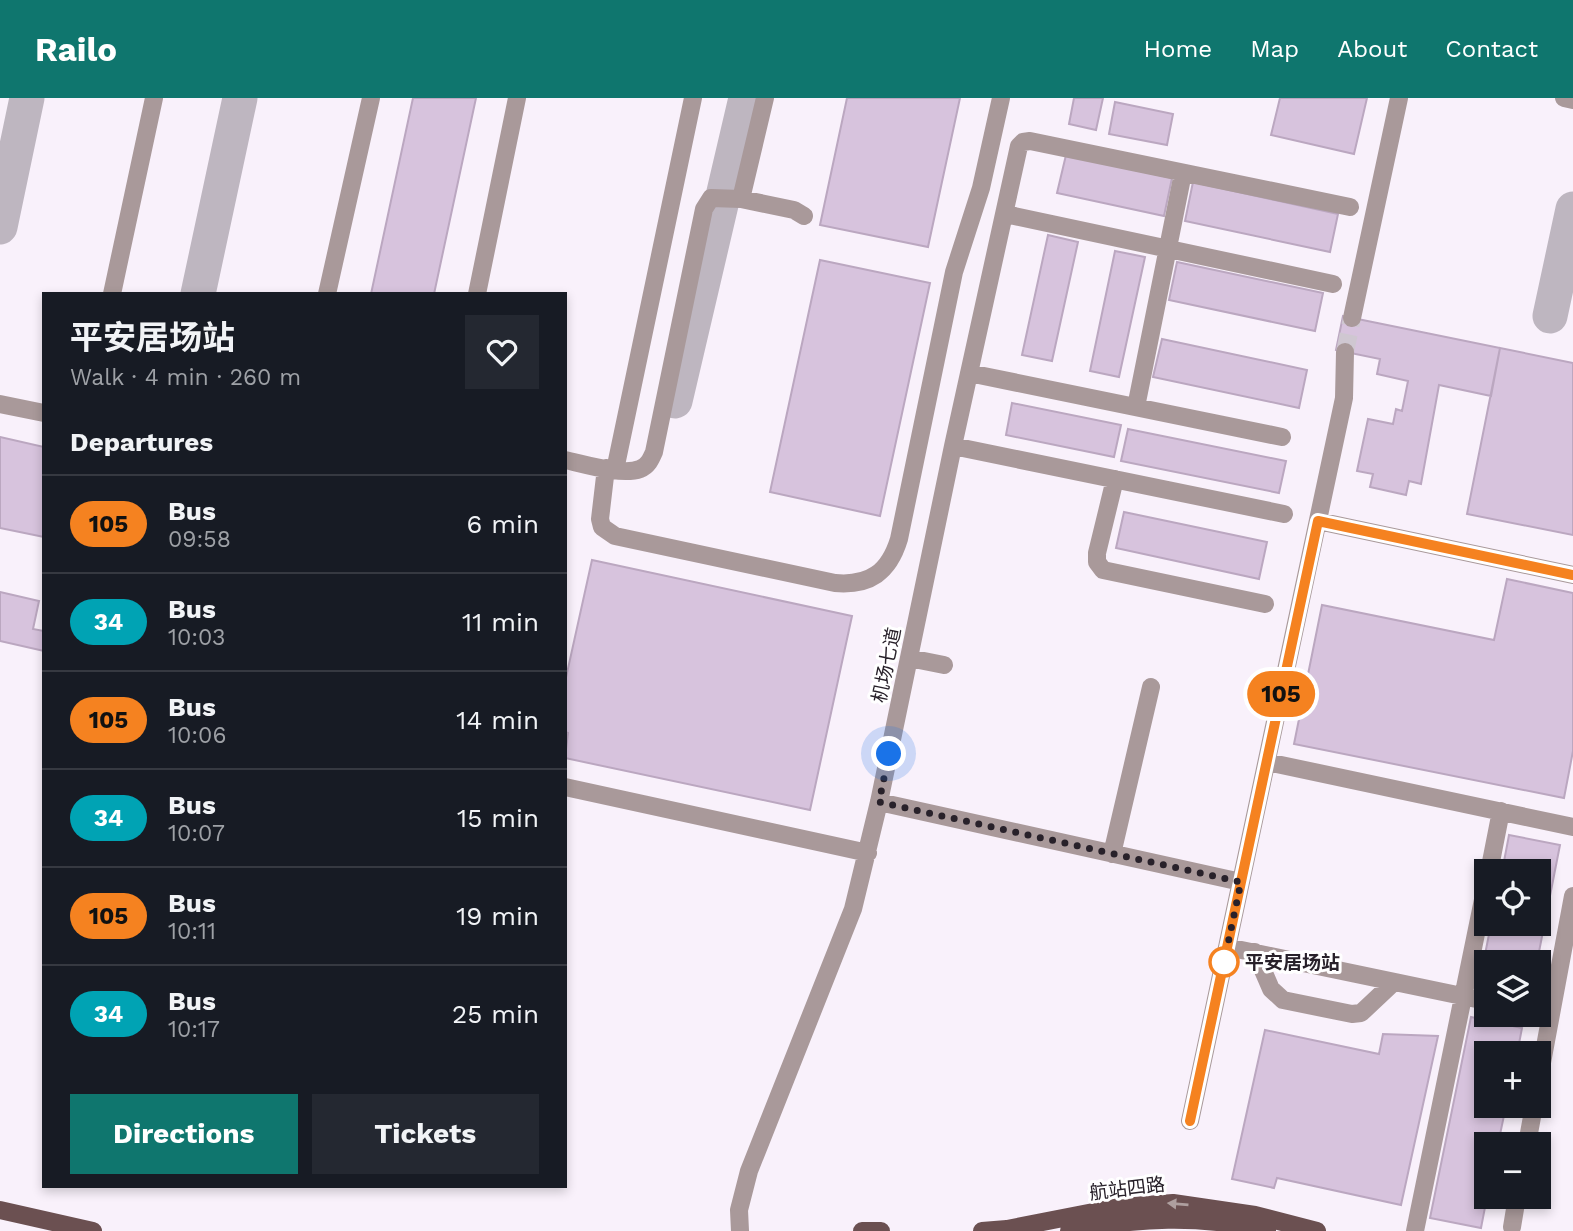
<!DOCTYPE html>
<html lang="en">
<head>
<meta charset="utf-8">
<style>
  :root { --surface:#171b24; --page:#242831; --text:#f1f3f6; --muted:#9ea1a6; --line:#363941; --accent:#0f766e }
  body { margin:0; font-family:"Work Sans","Noto Sans SC",sans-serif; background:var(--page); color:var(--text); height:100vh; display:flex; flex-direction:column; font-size:26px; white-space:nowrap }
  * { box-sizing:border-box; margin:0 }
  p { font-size:23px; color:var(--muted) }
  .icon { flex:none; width:38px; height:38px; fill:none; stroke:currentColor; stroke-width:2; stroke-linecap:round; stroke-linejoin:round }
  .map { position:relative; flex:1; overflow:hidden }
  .drawer { position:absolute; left:42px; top:194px; width:525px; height:896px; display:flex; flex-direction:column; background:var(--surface); border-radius:0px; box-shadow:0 4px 10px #0003 }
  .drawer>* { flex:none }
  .badge { padding:0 14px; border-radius:23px; font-size:24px; line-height:46px }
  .controls { position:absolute; left:1474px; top:761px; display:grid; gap:14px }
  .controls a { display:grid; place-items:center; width:77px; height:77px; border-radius:0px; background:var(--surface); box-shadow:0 4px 10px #0003; font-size:35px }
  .you { position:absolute; width:35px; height:35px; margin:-18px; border:5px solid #fff; border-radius:50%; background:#1a73e8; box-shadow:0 0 0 10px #1a73e833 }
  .map>.badge { position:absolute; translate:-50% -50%; box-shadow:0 0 0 4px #fff }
  h2 { padding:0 28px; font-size:26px; line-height:63px }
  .round { display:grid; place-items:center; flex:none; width:74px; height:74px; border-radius:0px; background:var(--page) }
  .head { display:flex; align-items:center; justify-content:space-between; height:119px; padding:0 28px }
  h1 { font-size:33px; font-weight:700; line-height:52px }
  .primary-button { display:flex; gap:14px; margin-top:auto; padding:14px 28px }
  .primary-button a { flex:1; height:80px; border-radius:0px; background:var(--accent); color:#fff; font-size:28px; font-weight:700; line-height:80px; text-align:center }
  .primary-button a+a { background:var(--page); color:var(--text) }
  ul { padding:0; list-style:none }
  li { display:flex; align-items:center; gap:21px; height:98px; padding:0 28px; border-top:2px solid var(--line) }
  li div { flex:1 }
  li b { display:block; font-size:26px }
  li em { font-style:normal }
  li .badge { min-width:77px; font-weight:700; text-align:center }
  header { display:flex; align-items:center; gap:42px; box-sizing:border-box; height:98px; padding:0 35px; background:var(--accent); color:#fff }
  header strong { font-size:33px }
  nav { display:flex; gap:38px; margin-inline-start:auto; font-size:24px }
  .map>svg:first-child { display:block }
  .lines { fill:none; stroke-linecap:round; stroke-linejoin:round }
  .taxiway { stroke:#beb6c0; stroke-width:35 }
  .building { fill:#d7c3dd; stroke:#bba7c0; stroke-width:2 }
  .minor-tunnel { stroke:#cfc7d1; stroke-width:18; stroke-dasharray:18 9; stroke-linecap:butt }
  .minor { stroke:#a9999a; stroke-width:18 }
  .major { stroke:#6b5051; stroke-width:18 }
  .oneway { fill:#ae9f9f }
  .line-casing { stroke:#fff; stroke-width:16 }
  .line { stroke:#f58220; stroke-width:10 }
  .walk { stroke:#28212a; stroke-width:7; stroke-dasharray:0 12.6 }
  .stop-dot { fill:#fff; stroke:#f58220; stroke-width:3.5 }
  .labels { text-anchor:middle; stroke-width:6; stroke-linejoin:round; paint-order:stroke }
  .street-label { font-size:19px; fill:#28212a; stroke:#fff }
  .stop-label { font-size:19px; font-weight:bold; fill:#28212a; stroke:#fff; text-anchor:start }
</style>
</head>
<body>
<header>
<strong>Railo</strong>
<nav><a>Home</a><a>Map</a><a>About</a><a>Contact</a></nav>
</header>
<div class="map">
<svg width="1573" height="1133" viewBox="0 0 1573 1133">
  <rect width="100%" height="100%" fill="#f9f1fb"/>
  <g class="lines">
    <path class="taxiway" d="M0,129l27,-129
      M198,196l42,-196
      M1550,218l23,-107
      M675,303l71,-303"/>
  </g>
  <path class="building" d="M413,0h63l-42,196h-63z
    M847,0h113l-32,149 -108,-22z
    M1074,0h29l-7,32 -27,-6z
    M1280,0h87l-13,56 -83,-19z
    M1115,4l58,12 -6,31 -58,-11z
    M1066,57l106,23 -8,38 -107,-23z
    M1193,84l145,32 -8,38 -145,-31z
    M1048,137l30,7 -26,119 -30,-6z
    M1115,153l30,6 -26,120 -29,-6z
    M820,162l110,23 -50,233 -110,-24z
    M1177,164l146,31 -8,38 -146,-31z
    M1343,218l157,32 -9,48 -52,-11 -18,99 -12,-3 -3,14 -36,-8 3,-13 -16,-3 11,-52 25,5 3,-15 6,2 6,-30 -31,-7 3,-15 -44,-9z
    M1162,241l145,31 -8,38 -146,-31z
    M1500,250l73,15v172l-106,-21z
    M1012,305l109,22 -7,32 -108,-22z
    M1128,331l158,32 -7,32 -158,-32z
    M0,339l44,10v90l-44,-9z
    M1124,414l143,30 -8,37 -143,-31z
    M592,462l260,56 -42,194 -245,-52 3,-25 -3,-1v-50z
    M1507,481l66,14v158l-9,47 -270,-54 28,-139 172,35z
    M0,494l39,9 -6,28 11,2v20l-44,-10z
    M1509,737l51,10 -23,117h-51v25l-7,-2 12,-61h47v-52h-36z
    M1471,919l51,11 -5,26h-31v52h20l-8,38h-12l1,53 -6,31 -51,-10z
    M1265,932l114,24 4,-20 55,2 -37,169 -124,-27 -3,10 -42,-9z"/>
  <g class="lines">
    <path class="minor-tunnel" d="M1345,254l7,-34"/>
    <path class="minor" d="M1564,0l9,2
      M741,101l53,11 10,6
      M1005,116l328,70
      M112,196l42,-196
      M327,196l44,-196
      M477,196l40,-196
      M1352,220l47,-220
      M969,275l313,64
      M0,306l44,9
      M1136,309l47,-234
      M953,348l331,68
      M565,362c19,4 57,16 75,9 8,-3 11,-10 14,-17l50,-243 7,-11 30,1 24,-101
      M606,370l-6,51 2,8 13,9 220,47c35,3 54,-11 64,-44l55,-267 27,-84 20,-90
      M615,372l78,-372
      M1115,381l-18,74v9l6,8 162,34
      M1318,423l255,54
      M909,560l35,7
      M1267,664l306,65
      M565,689l303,66
      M879,704l362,80
      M1112,756l39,-167
      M1489,774l12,-61
      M1227,849l259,54
      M1255,854l16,37 12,11 69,14 9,-1 33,-31
      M1538,986l35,-188
      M1190,1023l154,-723 1,-46
      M1527,1046l7,-38
      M1512,1129l5,-30
      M740,1133l-1,-21 10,-39 104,-262 26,-107 74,-356 66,-300 4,-4 7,-1 320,66
      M1415,1133l71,-346"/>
    <path class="major" d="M0,1112l93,21
      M862,1133h19
      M982,1133l25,-2 112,-22 54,-4 82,12 62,16
      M1069,1133c67,-13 131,-17 198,0"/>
  </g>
  <defs><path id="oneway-solid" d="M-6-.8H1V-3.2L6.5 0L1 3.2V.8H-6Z" transform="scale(1.75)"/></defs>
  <use class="oneway" href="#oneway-solid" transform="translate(1178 1106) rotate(-175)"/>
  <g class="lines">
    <g class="line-casing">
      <path id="line" d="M1190,1023l128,-600 255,54"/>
    </g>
    <use href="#line" class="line"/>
    <path class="walk" d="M889,656l-10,48 362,80 -19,90 2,-10"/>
  </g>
  <circle class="stop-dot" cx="1224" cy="864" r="14"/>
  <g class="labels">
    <g class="street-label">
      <text transform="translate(886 567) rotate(-78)" y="7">机场七道</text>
      <text transform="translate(1127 1090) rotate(-7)" y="7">航站四路</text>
    </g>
    <g class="stop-label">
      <text x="1245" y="871">平安居场站</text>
    </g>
  </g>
</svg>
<div class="controls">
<a><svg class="icon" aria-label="locate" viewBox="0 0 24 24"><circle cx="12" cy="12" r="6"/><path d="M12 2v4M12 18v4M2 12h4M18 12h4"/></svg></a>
<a><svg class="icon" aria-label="layers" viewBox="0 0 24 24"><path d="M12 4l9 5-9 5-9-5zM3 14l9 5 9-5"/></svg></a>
<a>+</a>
<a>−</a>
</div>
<div class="you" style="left:889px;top:656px"></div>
<b class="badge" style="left:1281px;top:596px;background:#f58220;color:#111">105</b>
<section class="drawer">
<div class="head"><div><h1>平安居场站</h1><p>Walk · 4 min · 260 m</p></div><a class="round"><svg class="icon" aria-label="heart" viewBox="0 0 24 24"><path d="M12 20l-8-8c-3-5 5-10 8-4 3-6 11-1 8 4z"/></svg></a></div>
<h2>Departures</h2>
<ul>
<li><span class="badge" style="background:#f58220;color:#111">105</span><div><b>Bus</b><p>09:58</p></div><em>6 min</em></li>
<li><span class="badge" style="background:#00a3b4;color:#fff">34</span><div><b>Bus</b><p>10:03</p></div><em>11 min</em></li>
<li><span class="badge" style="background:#f58220;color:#111">105</span><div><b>Bus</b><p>10:06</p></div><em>14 min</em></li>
<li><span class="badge" style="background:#00a3b4;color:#fff">34</span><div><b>Bus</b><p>10:07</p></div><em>15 min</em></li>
<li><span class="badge" style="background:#f58220;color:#111">105</span><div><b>Bus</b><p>10:11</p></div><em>19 min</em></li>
<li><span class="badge" style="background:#00a3b4;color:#fff">34</span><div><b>Bus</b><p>10:17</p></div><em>25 min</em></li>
</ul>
<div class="primary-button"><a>Directions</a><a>Tickets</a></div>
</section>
</div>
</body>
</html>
